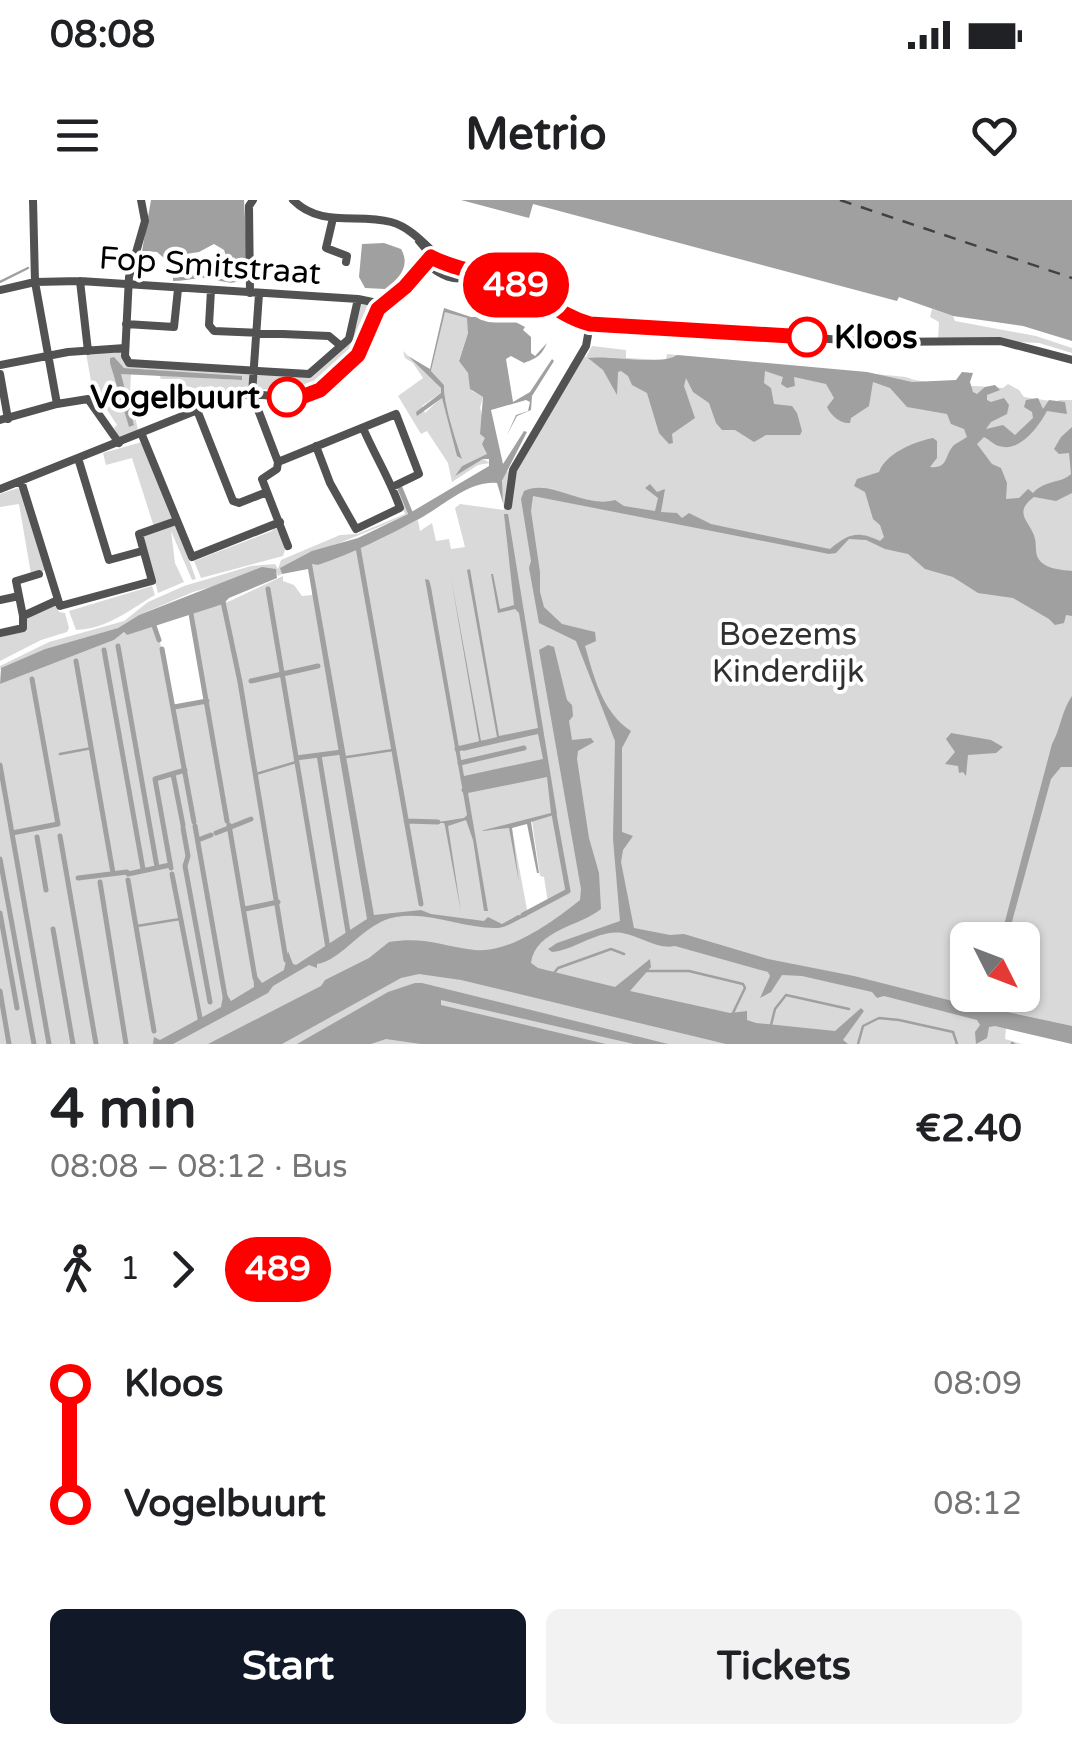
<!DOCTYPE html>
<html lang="en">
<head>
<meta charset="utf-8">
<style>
  :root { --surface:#fff; --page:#f2f2f2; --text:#202124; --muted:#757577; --accent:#111827 }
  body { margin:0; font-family:"Varela Round",sans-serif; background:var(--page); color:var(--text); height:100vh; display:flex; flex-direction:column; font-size:38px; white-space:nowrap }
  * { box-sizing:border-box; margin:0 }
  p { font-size:32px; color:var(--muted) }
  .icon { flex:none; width:55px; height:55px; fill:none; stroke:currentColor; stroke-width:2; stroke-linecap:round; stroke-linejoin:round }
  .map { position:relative; height:844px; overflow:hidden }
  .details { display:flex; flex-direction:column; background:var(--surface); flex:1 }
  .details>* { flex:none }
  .badge { padding:0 20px; border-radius:32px; font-size:35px; line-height:65px }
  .needle { width:65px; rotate:132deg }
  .fabs { position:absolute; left:950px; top:722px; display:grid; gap:20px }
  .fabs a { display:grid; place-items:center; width:90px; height:90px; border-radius:15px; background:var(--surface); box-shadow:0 2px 8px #0004; font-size:50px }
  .map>.badge { position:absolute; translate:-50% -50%; box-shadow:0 0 0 5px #fff }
  .legs { display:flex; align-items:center; gap:15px; height:110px; padding:0 50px; font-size:32px }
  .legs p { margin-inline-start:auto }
  .head { display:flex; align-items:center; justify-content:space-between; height:170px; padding:0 50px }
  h1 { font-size:55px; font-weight:700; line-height:75px }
  .action { display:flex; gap:20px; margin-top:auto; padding:20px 50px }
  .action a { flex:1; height:115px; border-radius:15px; background:var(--accent); color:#fff; font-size:40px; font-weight:700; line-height:115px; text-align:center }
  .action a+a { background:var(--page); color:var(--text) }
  ul { padding:0 50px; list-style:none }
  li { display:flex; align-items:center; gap:35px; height:120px; font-size:38px }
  li i { display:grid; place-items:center; width:15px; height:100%; margin:0 12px; background:currentColor }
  li i::after { content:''; width:25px; height:25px; margin:-12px; border:8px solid; border-radius:50%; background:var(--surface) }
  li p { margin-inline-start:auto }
  li:first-child i { background:linear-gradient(#0000 50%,currentColor 0) }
  li:last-child i { background:linear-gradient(currentColor 50%,#0000 0) }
  .status { display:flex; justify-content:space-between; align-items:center; height:70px; padding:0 50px; background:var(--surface); direction:ltr }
  .status svg { height:28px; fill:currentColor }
  header { display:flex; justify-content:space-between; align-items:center; height:130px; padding:0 50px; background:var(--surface); font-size:45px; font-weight:700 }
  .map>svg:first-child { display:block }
  .green { fill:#d9d9d9; fill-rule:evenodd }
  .water { fill:#a0a0a0; fill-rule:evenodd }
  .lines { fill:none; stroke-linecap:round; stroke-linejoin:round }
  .stream { stroke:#a0a0a0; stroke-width:2.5 }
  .canal { stroke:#a0a0a0; stroke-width:5 }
  .ferry { stroke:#414141; stroke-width:2.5; stroke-dasharray:12 10; stroke-linecap:butt }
  .minor { stroke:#525252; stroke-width:8 }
  .line-1-casing { stroke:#fff; stroke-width:22 }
  .line-1 { stroke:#f00; stroke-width:15 }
  .stop-1-dot { fill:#fff; stroke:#f00; stroke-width:5 }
  .labels { text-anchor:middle; stroke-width:8; stroke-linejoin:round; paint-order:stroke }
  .street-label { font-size:32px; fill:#000; stroke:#fff }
  .stop-label { font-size:32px; font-weight:bold; fill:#000; stroke:#fff; text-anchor:start }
  .park-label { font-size:32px; fill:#303030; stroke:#fff }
</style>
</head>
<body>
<div class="status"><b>08:08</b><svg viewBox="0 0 49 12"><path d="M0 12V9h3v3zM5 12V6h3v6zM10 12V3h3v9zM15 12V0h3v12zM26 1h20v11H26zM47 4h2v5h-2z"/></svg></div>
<header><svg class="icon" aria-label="menu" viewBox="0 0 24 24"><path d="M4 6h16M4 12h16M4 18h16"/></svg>Metrio<svg class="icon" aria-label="heart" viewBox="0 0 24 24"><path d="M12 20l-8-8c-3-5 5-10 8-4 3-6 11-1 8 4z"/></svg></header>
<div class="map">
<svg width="1072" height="844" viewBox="0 0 1072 844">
  <rect width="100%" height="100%" fill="#fff"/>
  <path class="green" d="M361,103l14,2 -12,37 -13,16 -33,30 -11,4 -50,-3 1,-13 4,-2 46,2 41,-32z
    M932,109l21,7 2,5 81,15 36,12v5l-33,-10 -101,-4 1,-17 -9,-5z
    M445,111l23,7v15l-9,27 9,13 4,18 11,6 -3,11c3,5 6,38 7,47l-25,11 -6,9 27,-16 7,4 -12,2 -26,17 -4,-19 -21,-32 -6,3 -23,-38 25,-18 -10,-15 -8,-5 -2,-7 39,37 -1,5 -19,13 3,7 17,-16 20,62c-6,-18 -19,-57 -18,-74l-13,-14z
    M592,146l34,4v8l40,2 1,-6 239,23c20,9 71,8 97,11l5,-4 11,6 5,7 33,5 2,-2h13v644l-66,-16 -1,11 17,5h-1022v-360l114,-44 10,-8 3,3 29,-11 18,82 34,-4 -15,-90 37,-11 53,-25v5l11,4 8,11 10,-1v-32l6,2 100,-45 2,11 12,-8 4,18 13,-2 2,10 14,-2 -10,-39 5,-4 44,6 -3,-25 5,-14 8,1 69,-116 3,1zM532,621l8,55 4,1 4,26 -20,12 -16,-86 1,-4zM968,740h54v55h-54z
    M119,151l9,13 121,8v15l-34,6 -3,-7 -30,4 -1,-11h-20l-2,-4 82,5 1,-3 -118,-9 -14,-10 4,19 20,48 -14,-51h11l-1,19 8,37 -19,8 -5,-10 3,-3 -17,-26 -6,-1 -8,-45z
    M142,242l32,76 -20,9 -22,-69 -26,7 -3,-12z
    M18,288l3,4 26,78 -16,4 -12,-70 -19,3v-13z
    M399,288l9,26c-42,20 -85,34 -127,54l1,6 -4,2 -3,-7 -82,23 -54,23 -21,13 -73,21 -45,20v-3l49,-24 75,-21 24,-19 36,-16 67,-20 24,-2 3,5 3,-9 59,-25 17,-1 48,-20 -8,-22z
    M176,324l20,55 -4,1 -21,-49 4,32 9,19 -26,11 -15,-58z
    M275,326l11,21 -3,9 -82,22 -7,-17 78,-30z
    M152,386l3,9c-26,15 -48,34 -79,35l-7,-19z
    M56,401l3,11 6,1 4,15 -2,4 -26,8 -41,21v-24l27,-6v-13z"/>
  <path class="water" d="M151,0h93l4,74c-17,18 -29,2 -49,4 -9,1 -17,3 -26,3v-15l-16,-14 -15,-1zM214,44l10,6 5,14 9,6 -2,6 -15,3 -26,-9 -12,7h-8l4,-22 20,-3z
    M461,0h611v141l-49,-15 -70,-10 -54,-19 -2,4 -364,-97 -4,14z
    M384,43l17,6c10,17 -2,30 -16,40l-20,-1 -6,-11 3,-33z
    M444,108l27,9 33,-1 21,11 -2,3 8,7v16l4,3 12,-13c-6,13 -10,15 -23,20l-13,-7 -5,3 7,43 17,-10 22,-33 2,2 -22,35 -1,14 -14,6 -10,19 9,-20 12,-4 2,-9 -4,-2 -35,10 12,54 21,-33 3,1 -25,49 1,22 -6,-20c-27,-3 -54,23 -78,36 -32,17 -66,34 -101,46l-6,-1 62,351 47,-5 10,4 53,7 4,-4 14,7 16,-9 9,1c-9,3 -19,11 -29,12 -34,1 -67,-17 -102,-11 -32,5 -54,44 -79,47v4l-8,-3 -36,21 -5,7 -95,51h-20l1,-7 6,3 61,-33 3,-17 7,11 23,-14 -1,-16 9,12 22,-13 4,-19 5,13 3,1 71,-46 -59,-350 -26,5 -2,-6 32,-17 46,-13 50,-24 81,-48v-7h-6l-28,17 7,-10 25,-12 -5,-10 3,-6 -5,-4 3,-37 -13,-8 -2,-16 -9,-12 9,-28 -1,-15 -22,-6 -14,59 13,14c-1,16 12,57 18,74l-5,-3 -15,-58 -25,18 -1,-4 25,-19v-5l-33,-32 22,13z
    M677,155l190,17 45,10 44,-2 6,-8 11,1 -3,9 3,10 4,2 8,-7 10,-2 5,5 -13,5v5l4,2 13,-4 5,7 -2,9 -16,8 -5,7 17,-4 12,10 18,-17 -1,-6 -8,-5 2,-7 12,-2 5,11 6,-9 16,2 2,12 -20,-3c-8,15 -27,42 -48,35 -5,-1 -9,-6 -15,-9l-7,7 15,20 9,4 6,15 -1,16 13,-1 9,-9 5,4c13,-14 28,-9 38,-19l-2,-21 -10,1 -5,-5 7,-12 11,-10v66l-16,8 -22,-4c-23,17 -2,25 1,42 2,9 -1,16 6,23 7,7 21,8 31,9v45l-6,-1 -2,8 -9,2 -6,-6 -36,-21 -35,-5 -25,-16 -28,-8 -17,-15 -23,-5 -19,-9 -17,-1 -13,14 -7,1 -296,-58 -2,15 9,61v20l4,15 18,17 33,8 1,9 -11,5c9,31 17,66 46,85l-9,17v84l11,4 -10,14 -2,12 13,66 36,7 14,-1 84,25 86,17 122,31 8,-5 2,-7h9l3,15 74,16v18l-77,-18 -6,1 -2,11 -11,6 -1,-12 5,-7 -3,-5 -93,-24 -7,2 -5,-6 -70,-16 -20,-1 -11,17 -11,6 10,-22 -2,-4 -93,-26c-17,4 -35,-10 -53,-13 -23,-4 -47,17 -70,19l-4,-3 9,-6 63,-22 -7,-82 2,-98 -39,-100 -37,-18 -10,-55 2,-7 -10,-62 3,-8c27,-13 60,18 91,9l9,6 31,5 3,-13 -13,-10 5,-4 7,8 8,-3 -4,23 16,1 5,5 7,-5 22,11 119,25c18,-15 27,-19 50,-8l4,-4 -4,-12 -7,-6 -8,-27 -11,-6 3,-7 22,-7c7,-19 35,-30 54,-34l4,3v17l-7,9c19,2 14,-12 24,-22 4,-3 9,-5 13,-8l-3,-8 -13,-5 -4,-10 -40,-7 -17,-19 -17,-6 -4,24 -18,12 -1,5c-9,1 -19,-7 -23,-16l7,-9 -8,-14 -32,-7 1,9 -8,2 -6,-4 2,-7 -18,-6 -1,12 7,5 3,16 18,2 5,7 5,18 -2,4h-34l-12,7 -19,-12h-13l-6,-7 -7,-20 -16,-11 -7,-14 -2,8 11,32 -23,16 1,9 -4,1 -10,-11 -12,-40 -15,-8 -4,-9 -7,-5 -3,1 -1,23 -14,-25 -15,-12c21,-3 74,8 89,-3z
    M114,157l10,11 118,8v4l-121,-6 13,51 -5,2 -19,-64v-5z
    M504,314h4l49,300 -26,8 8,51h-2l-10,-49 -15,4 7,54 -10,-54 -29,3 71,-18 -4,-36 -79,16 20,118h-4l-11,-71 -7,-20 -18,6 13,86 -16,-86 -1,-3h-12l32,-5 3,-3 -42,-236 4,1 2,7 33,189 79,-17 -5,-25 -75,17v-4l14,-3 2,-3 -28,-163 30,163 16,-4 -30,-167 3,-1 29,167 39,-8 -19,-115 -4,-4 -17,4 -7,-39h2l7,35 14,-4z
    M262,367l14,2 1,9 -48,20 -6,6 -96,31 -3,-3 -10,8 -114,44 1,-16 44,-19 73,-21 21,-13z
    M548,445l6,2 13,53 5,5 1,11 -4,5 3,19 19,-2 3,4 -16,9 -1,8 12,79 10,35 2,36c-20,17 -66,21 -70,54l7,5 77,19 35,-28 1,8 -21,24 100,22 17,-2v9l9,3 79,8 26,-23 3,3 -21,29 5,4h-122l-265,-64 -42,-6 -18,4 -119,66h-74l113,-58 4,-6 44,-22 20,-16c35,-6 53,4 86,8 34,4 79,-29 105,-50l1,-11 -42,-239z
    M1072,496v71h-11l-10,12 -44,161h-7l52,-196c9,-16 9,-32 20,-48z
    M951,533l40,7 12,7 -7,6 -28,2 -2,21 -3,-4 -4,1 -1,-7 -13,-2 10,-12 -9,-13z
    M415,783h7l246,61h-34l-193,-44v5l165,39h-185l-35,-5 -15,5h-74l91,-52z"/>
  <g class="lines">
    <path class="stream" d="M0,82l28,-14
      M60,554l32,-6
      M347,557l46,-7
      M256,574l40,-12
      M137,726l43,-7
      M646,771h43l54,13 2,4 -12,25
      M554,773l4,-5 53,-19 13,5
      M771,825l4,-16 11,-14 63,14
      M1012,843l2,1
      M858,844l5,-18 16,-8 20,2 54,12 4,12"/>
    <path class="canal" d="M400,288l12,29
      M358,347l63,357
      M268,389l60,359
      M222,397l18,85 46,278
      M190,408l37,213
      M152,420l7,20
      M118,446l39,221
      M162,449l32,173
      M104,450l39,219
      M76,461l37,212
      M251,481l67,-15
      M174,507l33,-6
      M457,549l26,-6
      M319,555l30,183
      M296,558l46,-6
      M460,563l64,-15
      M0,565l49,279
      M173,574l10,51
      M464,590l83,-18
      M406,621l32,1
      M229,625l26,153
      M195,626l30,170
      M183,628l5,28 -3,10 25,136
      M12,633l46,-9 -26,-145
      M216,633l35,-14
      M60,636l36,208
      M37,637l9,53
      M198,640l13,-5
      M0,659l34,185
      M171,668l-16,-89 30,-9
      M128,674l42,-9
      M172,674l29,149
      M78,678l49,-6
      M128,680l26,151
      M100,682l26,162
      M245,709l33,-7
      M0,713l17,95
      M523,715l45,-24 -14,-77
      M53,729l20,115
      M0,791l9,53"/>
    <path class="ferry" d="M840,0l232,78"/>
    <path class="minor" d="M33,0l2,82 22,122
      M141,0l4,21 -16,56 -4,79 4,7 180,11 40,-35 9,-40
      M293,0c28,28 64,13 98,22 20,5 36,25 51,38
      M333,18l-7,30 21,8 -1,6
      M419,41l16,19 25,10 50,13 59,34 21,7 286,18 124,-1 72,19
      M424,62c16,13 31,22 50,13
      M80,81l8,70
      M0,90l35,-8 45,-1 278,18 24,5
      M211,90l-2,35 5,6 115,5 12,10
      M250,93l-1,-87 4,-6
      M259,94l-7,100 26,68 -1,7 -15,10 26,67
      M126,124l48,3 4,-38
      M0,165l68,-13 57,-4
      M0,174l8,45
      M197,210l36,91 6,2 28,-11
      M0,220l57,-16 31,-5 31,44
      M142,235l50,122 88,-35
      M316,246l14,37 26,46 44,-21c-10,-29 -25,-52 -37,-80
      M78,258l31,102 33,-9
      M278,262l118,-48 23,60 -27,13
      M21,281l39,125 92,-25 -13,-47 37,-13
      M0,289l230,-92 22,-3 44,4 24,-8 42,-41 9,-28 11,-17 23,-17 26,-30
      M508,306l5,-36 73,-124 4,-22
      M39,374l-23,7 7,35 35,-16
      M0,400l19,-4
      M0,433l23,-5v-12"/>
  </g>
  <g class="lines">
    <g class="line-1-casing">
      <path id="line-1" d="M287,197l17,-1 16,-6 38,-35 20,-46 27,-22 26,-30c28,15 61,16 90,30 24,12 42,30 69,37l217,13"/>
    </g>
    <use href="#line-1" class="line-1"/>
  </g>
  <g class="stop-1-dot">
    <circle cx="807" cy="137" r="18"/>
    <circle cx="287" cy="197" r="18"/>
  </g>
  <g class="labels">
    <g class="street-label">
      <text transform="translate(210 65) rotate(4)" y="11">Fop Smitstraat</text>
    </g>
    <g class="stop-label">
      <text x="834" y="148">Kloos</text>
      <text x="260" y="208" text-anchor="end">Vogelbuurt</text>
    </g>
    <g class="park-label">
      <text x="788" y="445">Boezems<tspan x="788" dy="37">Kinderdijk</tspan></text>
    </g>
  </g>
</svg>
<div class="fabs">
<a><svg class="needle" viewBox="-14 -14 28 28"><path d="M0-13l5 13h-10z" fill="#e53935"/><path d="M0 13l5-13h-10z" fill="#757577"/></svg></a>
</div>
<b class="badge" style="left:516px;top:85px;background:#f00;color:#fff">489</b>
</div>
<section class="details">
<div class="head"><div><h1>4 min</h1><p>08:08 – 08:12 · Bus</p></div><b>€2.40</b></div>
<div class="legs"><svg class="icon" aria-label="walk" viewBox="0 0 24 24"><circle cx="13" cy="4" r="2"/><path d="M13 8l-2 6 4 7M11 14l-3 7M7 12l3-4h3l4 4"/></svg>1<svg class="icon" aria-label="forward" viewBox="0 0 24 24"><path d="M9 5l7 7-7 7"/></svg><b class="badge" style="background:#f00;color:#fff">489</b></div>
<ul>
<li><i style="color:#f00"></i><b>Kloos</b><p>08:09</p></li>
<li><i style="color:#f00"></i><b>Vogelbuurt</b><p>08:12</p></li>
</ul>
<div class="action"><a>Start</a><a>Tickets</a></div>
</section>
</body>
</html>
